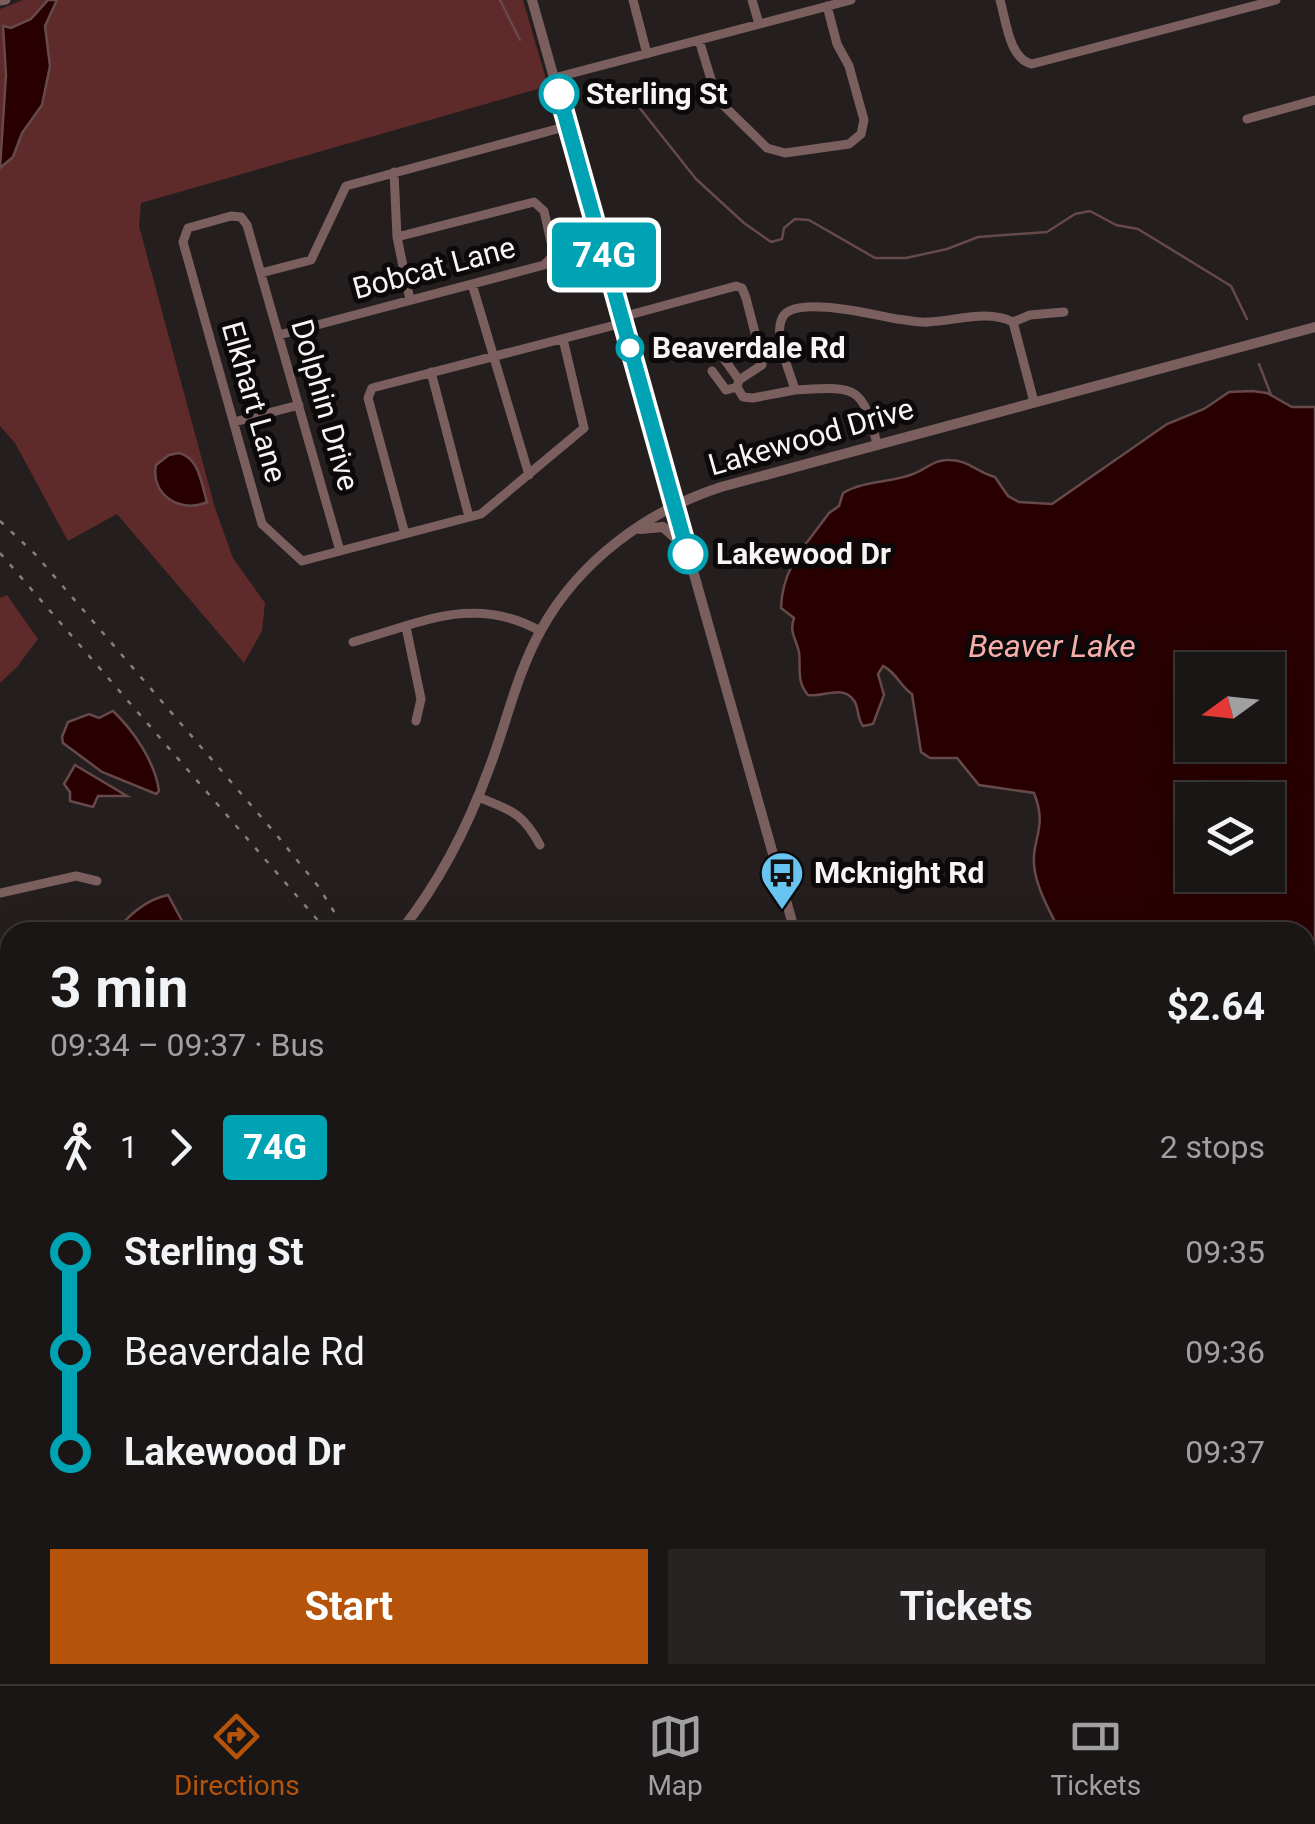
<!DOCTYPE html>
<html lang="en">
<head>
<meta charset="utf-8">
<style>
  :root { --surface:#1b1616; --page:#282323; --text:#f1f3f6; --muted:#a09fa1; --line:#393535; --accent:#b45309 }
  body { margin:0; font-family:Roboto,sans-serif; background:var(--page); color:var(--text); height:100vh; display:flex; flex-direction:column; font-size:38px; white-space:nowrap }
  * { box-sizing:border-box; margin:0 }
  p { font-size:32px; color:var(--muted) }
  .icon { flex:none; width:55px; height:55px; fill:none; stroke:currentColor; stroke-width:2; stroke-linecap:round; stroke-linejoin:round }
  .map { position:relative; flex:1; overflow:hidden }
  .sheet { position:absolute; left:0px; top:922px; width:1315px; height:762px; display:flex; flex-direction:column; background:var(--surface); border-radius:30px 30px 0 0; box-shadow:0 10px 40px #0002,0 0 0 2px var(--line) }
  .sheet>* { flex:none }
  .badge { padding:0 20px; border-radius:8px; font-size:35px; line-height:65px }
  .needle { width:65px; rotate:255deg }
  .tools { position:absolute; left:1175px; top:652px; display:grid; gap:20px }
  .tools a { display:grid; place-items:center; width:110px; height:110px; border-radius:0px; background:var(--surface); box-shadow:0 10px 40px #0002,0 0 0 2px var(--line); font-size:50px }
  .map>.badge { position:absolute; translate:-50% -50%; box-shadow:0 0 0 5px #fff }
  .legs { display:flex; align-items:center; gap:15px; height:110px; padding:0 50px; font-size:32px }
  .legs p { margin-inline-start:auto }
  .summary { display:flex; align-items:center; justify-content:space-between; height:170px; padding:0 50px }
  h1 { font-size:55px; font-weight:700; line-height:75px }
  .button { display:flex; gap:20px; margin-top:auto; padding:20px 50px }
  .button a { flex:1; height:115px; border-radius:0px; background:var(--accent); color:#fff; font-size:40px; font-weight:700; line-height:115px; text-align:center }
  .button a+a { background:var(--page); color:var(--text) }
  ul { padding:0 50px; list-style:none }
  li { display:flex; align-items:center; gap:35px; height:100px; font-size:38px }
  li i { display:grid; place-items:center; width:15px; height:100%; margin:0 12px; background:currentColor }
  li i::after { content:''; width:25px; height:25px; margin:-12px; border:8px solid; border-radius:50%; background:var(--surface) }
  li p { margin-inline-start:auto }
  li:first-child i { background:linear-gradient(#0000 50%,currentColor 0) }
  li:last-child i { background:linear-gradient(currentColor 50%,#0000 0) }
  .dock { display:flex; justify-content:space-around; align-items:center; height:140px; border-top:2px solid var(--line); background:var(--surface); font-size:28px; color:var(--muted) }
  .dock a { display:grid; justify-items:center; gap:5px }
  .dock .selected { color:var(--accent) }
  .map>svg:first-child { display:block }
  .green { fill:#5f2a2a }
  .water { fill:#280002; stroke:#66494a; stroke-width:2.5; fill-rule:evenodd }
  .lines { fill:none; stroke-linecap:round; stroke-linejoin:round }
  .stream { stroke:#66494a; stroke-width:2.5 }
  .minor { stroke:#7a5f5e; stroke-width:9 }
  .tertiary { stroke:#7a5f5e; stroke-width:10 }
  .rail { stroke:#847f7f; stroke-width:2.5; stroke-dasharray:5 10; stroke-linecap:butt }
  .line-1-casing { stroke:#fff; stroke-width:22 }
  .line-1 { stroke:#00a3b4; stroke-width:15 }
  .stop-1-dot { fill:#fff; stroke:#00a3b4; stroke-width:5 }
  .labels { text-anchor:middle; stroke-width:10; stroke-linejoin:round; paint-order:stroke }
  .stop-label { font-size:30px; font-weight:bold; fill:#f8f4f3; stroke:#0b0909; text-anchor:start }
  .street-label { font-size:30px; fill:#f8f4f3; stroke:#0b0909 }
  .poi-label { font-size:30px; font-weight:bold; fill:#f8f4f3; stroke:#0b0909; text-anchor:start }
  .water-label { font-size:32px; font-style:italic; fill:#f7aeab; stroke:#0b0909 }
</style>
</head>
<body>
<div class="map">
<svg width="1315" height="1684" viewBox="0 0 1315 1684">
  <rect width="100%" height="100%" fill="#241e1e"/>
  <path class="green" d="M23,0h500l25,86 -407,117 -2,23 76,282 18,50 32,45 -3,28 -18,32 -127,-149 -49,27 -53,-98 -15,-17v-417z
    M7,595l31,44 -21,28 -17,16v-85z
    M1305,1038l10,10v71l-10,-2z"/>
  <path class="water" d="M48,0h9l-12,26 5,40 -8,39 -20,28 -9,24 -13,11 6,-93 -3,-49 8,2 20,-9z
    M1252,391l15,2 25,14h23v641l-10,-10v-106h-245c-9,-19 -21,-39 -25,-60 -6,-32 14,-42 -1,-79l-55,-8 -22,-27h-27l-9,-6 -9,-58c-12,-8 -16,-22 -29,-28l-5,8 6,21 -11,29 -10,2c-6,-8 -4,-16 -8,-24 -11,-19 -32,-4 -47,-7 -12,-14 -7,-26 -9,-43 -3,-14 -10,-19 -5,-34l-13,-10c1,-41 25,-63 48,-95l10,-7 4,-13c22,-13 47,-10 70,-19 14,-5 21,-15 37,-14 18,0 28,13 45,17l13,19 11,6 33,2 115,-80 37,-15 25,-17zM1192,670h76v75h-76zM1192,800h76v75h-76z
    M179,453c20,5 22,29 28,49 -26,12 -57,-7 -51,-37l13,-10z
    M113,711c21,20 42,51 46,80l-3,3 -54,-22 -39,-29 -1,-6 6,-15 21,-8 10,4z
    M75,765l52,31h-29l-5,11 -23,-6v-9l-6,-8z
    M168,895l20,37h-71c10,-17 31,-33 51,-37z"/>
  <g class="lines">
    <path class="stream" d="M500,0l20,40
      M606,82l21,10 69,87 48,44 27,19 11,-3 2,-11 11,-9 14,1 66,38h31l41,-9 31,-12 69,-5 28,-18 15,-3 26,14 22,4 93,57 16,33
      M1259,364l12,31"/>
    <path class="minor" d="M633,0l14,54
      M752,0l7,24
      M1000,0c6,20 9,59 32,64l244,-64
      M0,1l6,-1
      M699,40l18,59 50,49 18,5 64,-9 12,-10 3,-14 -15,-54 -12,-22 -10,-38
      M554,78l297,-78
      M1247,119l68,-19
      M394,172l3,65 13,63
      M261,273l50,-13 35,-74 222,-60
      M472,284l57,191
      M622,317l114,-31 6,2 4,10 16,62v5l-23,15 -2,7 6,10 10,1 42,-8
      M1013,322l17,-7 34,-3
      M279,335l265,-70 10,-10 -10,-44 -10,-9 -137,35
      M724,359l15,21
      M712,371l14,19 11,-3
      M431,372l38,145
      M234,422l65,-17
      M877,444c-15,-61 -22,-57 -82,-54 -5,-19 -24,-58 -11,-75 15,-19 90,0 113,4 11,1 21,4 31,3 27,-1 60,-13 85,0l21,80
      M405,534l-37,-136 4,-10 251,-65
      M340,551l-93,-326 -6,-8 -10,-1 -43,12 -5,14 79,282 40,37 179,-47 103,-86 -21,-89
      M406,627l15,72 -5,22
      M353,642c68,-19 121,-48 187,-11
      M478,797c33,13 45,16 62,48
      M0,893l76,-17 21,5
      M0,1011l10,12
      M1305,1117l10,2
      M1305,1135l10,2
      M1305,1291l10,38
      M1305,1414l10,-3
      M0,1479l10,-3
      M0,1577l10,-2
      M90,1675l2,9
      M203,1675l2,9
      M316,1675l3,9
      M430,1675l2,9
      M637,1675l5,9
      M749,1675l5,9
      M864,1675l8,9"/>
    <path class="tertiary" d="M532,0l261,925 -29,7
      M640,529l23,-2 18,16
      M400,932c40,-50 68,-105 90,-166 17,-45 27,-93 51,-136 38,-69 106,-119 180,-143l594,-160
      M0,1130l10,-3
      M544,1675l3,9"/>
    <path class="rail" d="M0,521l35,33 240,279 43,53 20,32
      M0,553l328,379
      M971,1675l8,9"/>
  </g>
  <g class="lines">
    <g class="line-1-casing">
      <path id="line-1" d="M559,94l129,460"/>
    </g>
    <use href="#line-1" class="line-1"/>
  </g>
  <defs>
    <g id="bus-pin" transform="scale(2.25)"><path d="M0 17L-7.5 6A9.5 9.5 0 1 1 7.5 6Z" fill="#68c4f0" stroke="#0b0909"/><path d="M-5-6H5V4H4V6H2V4H-2V6H-4V4H-5ZM-3.5-4V0h7V-4ZM-3.5 1.2v1.5H-2V1.2ZM2 1.2v1.5H3.5V1.2Z" fill="#111"/></g>
  </defs>
  <g fill-rule="evenodd">
    <use href="#bus-pin" x="782" y="873"/>
  </g>
  <g class="stop-1-dot">
    <circle cx="559" cy="94" r="18"/>
    <circle cx="630" cy="348" r="12"/>
    <circle cx="688" cy="554" r="18"/>
  </g>
  <g class="labels">
    <g class="stop-label">
      <text x="586" y="104">Sterling St</text>
      <text x="652" y="358">Beaverdale Rd</text>
      <text x="716" y="564">Lakewood Dr</text>
    </g>
    <g class="street-label">
      <text transform="translate(434 268) rotate(-15)" y="10">Bobcat Lane</text>
      <text transform="translate(254 402) rotate(74)" y="10">Elkhart Lane</text>
      <text transform="translate(325 405) rotate(74)" y="10">Dolphin Drive</text>
      <text transform="translate(811 437) rotate(-16)" y="10">Lakewood Drive</text>
    </g>
    <g class="poi-label">
      <text x="814" y="883">Mcknight Rd</text>
    </g>
    <g class="water-label">
      <text x="1052" y="657">Beaver Lake</text>
    </g>
  </g>
</svg>
<div class="tools">
<a><svg class="needle" viewBox="-14 -14 28 28"><path d="M0-13l5 13h-10z" fill="#e53935"/><path d="M0 13l5-13h-10z" fill="#a09fa1"/></svg></a>
<a><svg class="icon" aria-label="layers" viewBox="0 0 24 24"><path d="M12 4l9 5-9 5-9-5zM3 14l9 5 9-5"/></svg></a>
</div>
<b class="badge" style="left:604px;top:255px;background:#00a3b4;color:#fff">74G</b>
<section class="sheet">
<div class="summary"><div><h1>3 min</h1><p>09:34 – 09:37 · Bus</p></div><b>$2.64</b></div>
<div class="legs"><svg class="icon" aria-label="walk" viewBox="0 0 24 24"><circle cx="13" cy="4" r="2"/><path d="M13 8l-2 6 4 7M11 14l-3 7M7 12l3-4h3l4 4"/></svg>1<svg class="icon" aria-label="forward" viewBox="0 0 24 24"><path d="M9 5l7 7-7 7"/></svg><b class="badge" style="background:#00a3b4;color:#fff">74G</b><p>2 stops</p></div>
<ul>
<li><i style="color:#00a3b4"></i><b>Sterling St</b><p>09:35</p></li>
<li><i style="color:#00a3b4"></i><span>Beaverdale Rd</span><p>09:36</p></li>
<li><i style="color:#00a3b4"></i><b>Lakewood Dr</b><p>09:37</p></li>
</ul>
<div class="button"><a>Start</a><a>Tickets</a></div>
</section>
</div>
<nav class="dock">
<a class="selected"><svg class="icon" aria-label="directions" viewBox="0 0 24 24"><path d="M12 3l9 9-9 9-9-9zM9 14v-3h6M13 9l2 2-2 2"/></svg>Directions</a>
<a><svg class="icon" aria-label="map" viewBox="0 0 24 24"><path d="M3 6l6-2 6 2 6-2v14l-6 2-6-2-6 2zM9 4v14M15 6v14"/></svg>Map</a>
<a><svg class="icon" aria-label="tickets" viewBox="0 0 24 24"><path d="M3 7h18v10H3zM15 7v10"/></svg>Tickets</a>
</nav>
</body>
</html>
